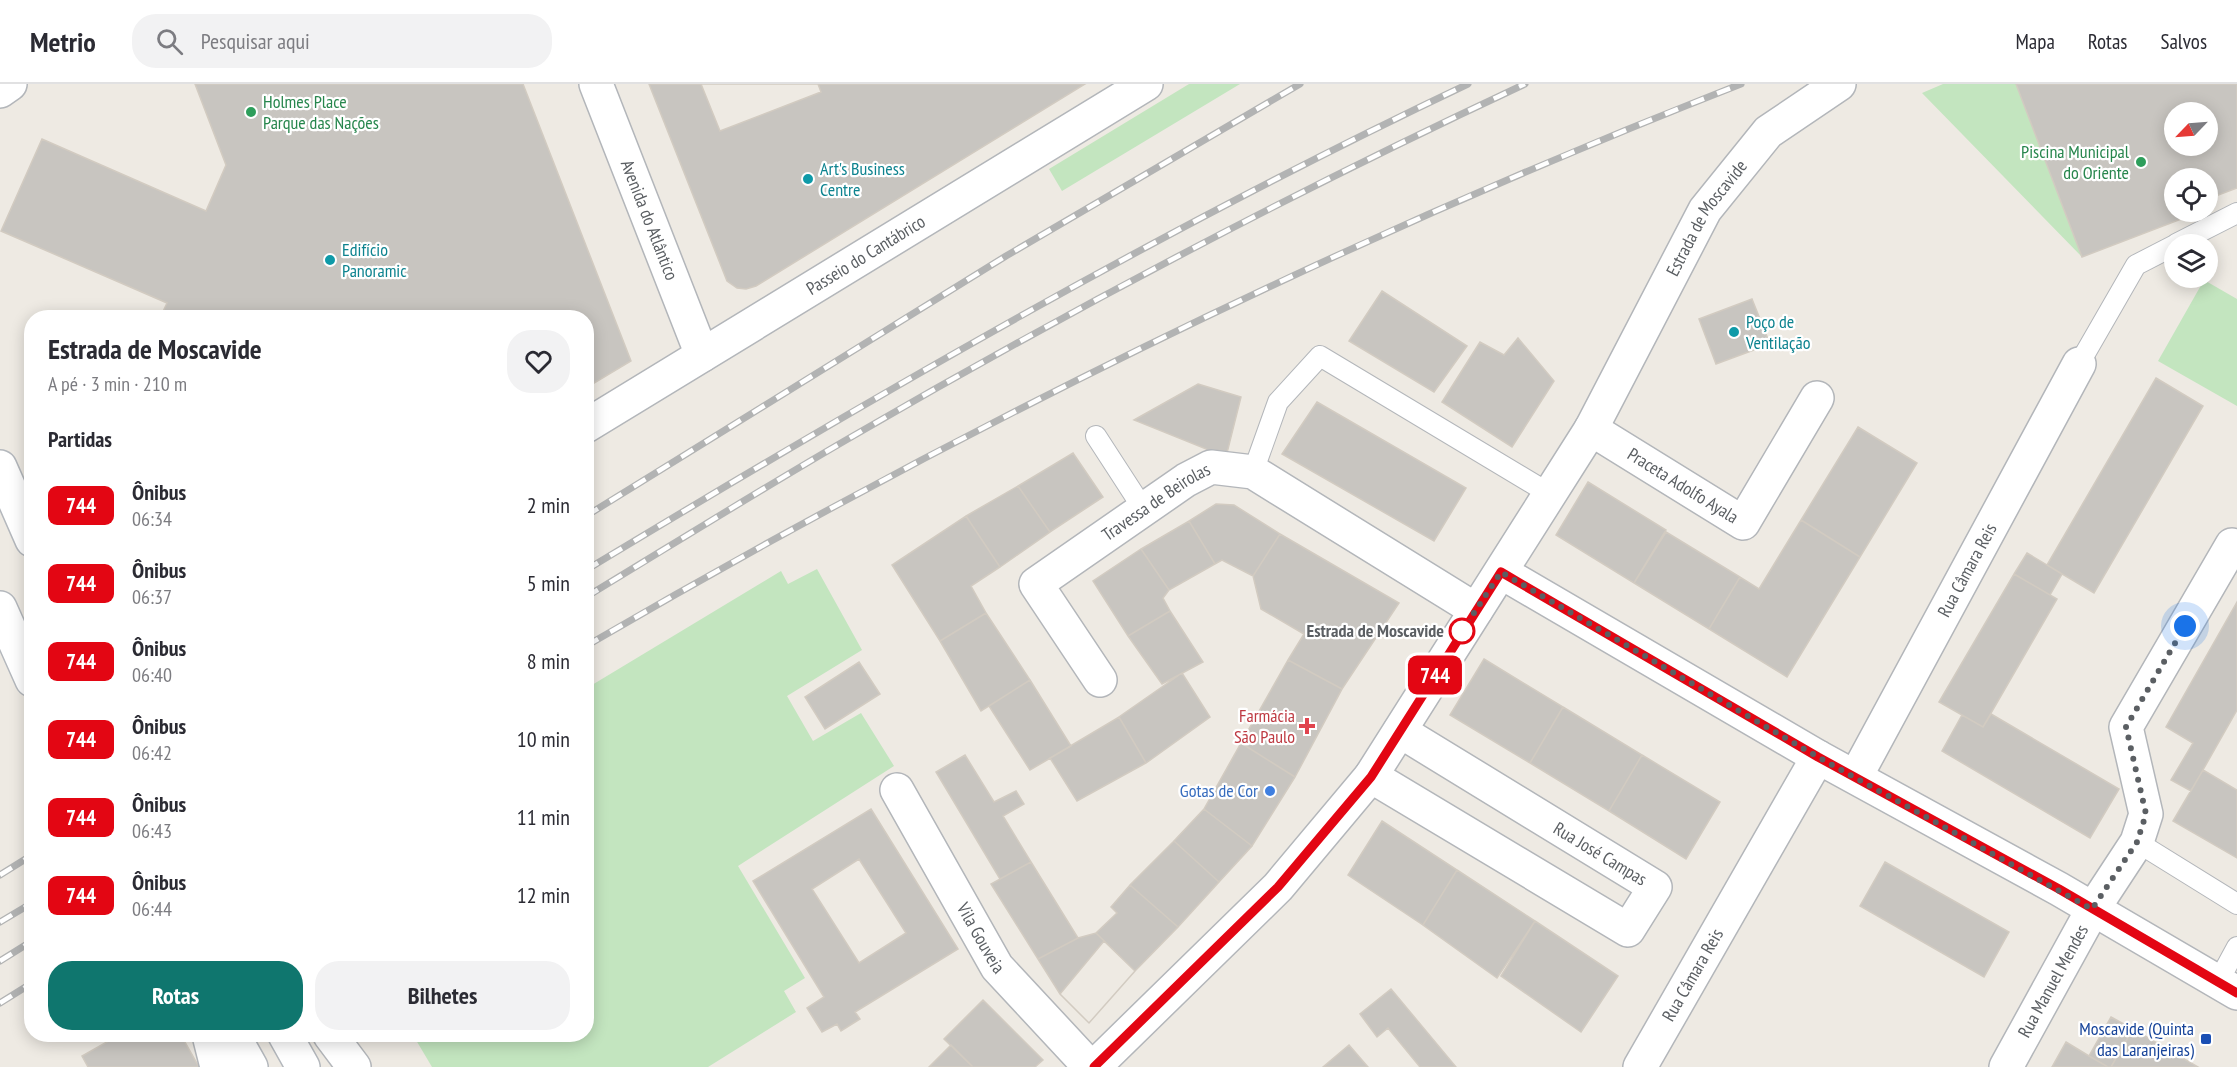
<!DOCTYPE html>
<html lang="pt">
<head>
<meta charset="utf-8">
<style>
  :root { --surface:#fff; --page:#f2f2f3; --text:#2b2b33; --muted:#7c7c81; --line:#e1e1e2; --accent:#0f766e }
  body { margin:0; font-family:"PT Sans Narrow",sans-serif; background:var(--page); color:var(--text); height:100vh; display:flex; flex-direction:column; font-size:22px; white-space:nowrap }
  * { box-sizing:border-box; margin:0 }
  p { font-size:20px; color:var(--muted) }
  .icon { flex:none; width:33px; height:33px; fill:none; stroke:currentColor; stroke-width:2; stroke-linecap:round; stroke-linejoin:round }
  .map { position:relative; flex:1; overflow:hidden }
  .panel { position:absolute; left:24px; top:226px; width:570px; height:732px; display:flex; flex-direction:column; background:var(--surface); border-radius:24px; box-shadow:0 3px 15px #0003 }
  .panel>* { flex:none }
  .badge { padding:0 12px; border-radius:9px; font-size:21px; line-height:39px }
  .needle { width:39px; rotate:245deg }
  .tools { position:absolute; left:2164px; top:18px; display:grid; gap:12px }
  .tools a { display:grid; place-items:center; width:54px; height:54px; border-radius:50%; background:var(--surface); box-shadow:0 3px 15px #0003; font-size:30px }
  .you { position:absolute; width:30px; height:30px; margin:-15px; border:4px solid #fff; border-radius:50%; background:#1a73e8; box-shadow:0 0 0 9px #1a73e833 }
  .map>.badge { position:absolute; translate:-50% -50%; box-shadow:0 0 0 3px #fff }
  h2 { padding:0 24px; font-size:22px; line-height:54px }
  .round { display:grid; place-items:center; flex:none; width:63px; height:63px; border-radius:24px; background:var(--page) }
  .headline { display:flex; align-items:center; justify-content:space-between; height:102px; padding:0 24px }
  h1 { font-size:28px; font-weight:600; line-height:45px }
  .action { display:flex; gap:12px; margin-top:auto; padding:12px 24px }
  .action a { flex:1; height:69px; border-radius:24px; background:var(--accent); color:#fff; font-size:24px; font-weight:600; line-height:69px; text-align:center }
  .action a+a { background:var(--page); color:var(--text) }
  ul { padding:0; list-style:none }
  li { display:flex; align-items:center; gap:18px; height:78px; padding:0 24px }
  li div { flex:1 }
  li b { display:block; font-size:22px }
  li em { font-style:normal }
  li .badge { min-width:66px; font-weight:700; text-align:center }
  header { display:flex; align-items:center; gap:36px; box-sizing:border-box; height:84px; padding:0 30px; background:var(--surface); border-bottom:2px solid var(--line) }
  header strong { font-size:28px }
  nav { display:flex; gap:33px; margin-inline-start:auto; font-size:21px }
  .search { width:420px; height:54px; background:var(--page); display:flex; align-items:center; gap:15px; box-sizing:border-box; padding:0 21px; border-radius:24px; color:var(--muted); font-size:22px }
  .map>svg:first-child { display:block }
  .green { fill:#c3e5bf }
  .building { fill:#c8c5c0; stroke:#d2cbc1; stroke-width:1.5; fill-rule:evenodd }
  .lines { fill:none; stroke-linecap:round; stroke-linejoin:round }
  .lane-casing { stroke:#b3b6ba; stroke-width:22 }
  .street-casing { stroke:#b3b6ba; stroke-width:36 }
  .secondary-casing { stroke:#b4b8bd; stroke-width:36 }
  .lane { stroke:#fff; stroke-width:20 }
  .street { stroke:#fff; stroke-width:33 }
  .secondary { stroke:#fff; stroke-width:33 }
  .rail-casing { stroke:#b2b3b3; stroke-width:7 }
  .rail { stroke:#fff; stroke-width:4.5; stroke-dasharray:14; stroke-linecap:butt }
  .line-casing { stroke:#fff; stroke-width:14 }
  .line { stroke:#e30613; stroke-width:9 }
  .walk { stroke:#5b5f63; stroke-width:6; stroke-dasharray:0 10.8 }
  .leisure-dot { fill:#2e9e5b; stroke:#fff; stroke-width:2 }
  .culture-dot { fill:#0f9aa8; stroke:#fff; stroke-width:2 }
  .stop-dot { fill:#fff; stroke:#e30613; stroke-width:3 }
  .health-dot { fill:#e0444e; stroke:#fff; stroke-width:2 }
  .shop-dot { fill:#3f7fe0; stroke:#fff; stroke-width:2 }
  .transit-dot { fill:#1a4fb4; stroke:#fff; stroke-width:2 }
  .labels { text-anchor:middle; stroke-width:4.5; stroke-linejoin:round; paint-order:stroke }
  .leisure-label { font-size:18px; fill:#27864d; stroke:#fff; text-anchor:start }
  .culture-label { font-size:18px; fill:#0d838f; stroke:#fff; text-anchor:start }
  .street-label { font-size:18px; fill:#5b5f63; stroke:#fff }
  .stop-label { font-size:18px; font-weight:bold; fill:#5b5f63; stroke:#fff; text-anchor:end }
  .health-label { font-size:18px; fill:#be3a42; stroke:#fff; text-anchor:end }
  .shop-label { font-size:18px; fill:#366cbe; stroke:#fff; text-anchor:end }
  .transit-label { font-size:18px; fill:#164399; stroke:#fff; text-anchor:end }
</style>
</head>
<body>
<header>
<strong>Metrio</strong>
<div class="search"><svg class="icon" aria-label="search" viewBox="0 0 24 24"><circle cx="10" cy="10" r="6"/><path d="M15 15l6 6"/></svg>Pesquisar aqui</div>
<nav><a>Mapa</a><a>Rotas</a><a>Salvos</a></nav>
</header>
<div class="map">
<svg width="2237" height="983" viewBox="0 0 2237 983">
  <rect width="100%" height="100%" fill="#eeeae3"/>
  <path class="green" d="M1189,0h51l-178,107 -13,-22z
    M1943,0h73l66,173 -160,-164z
    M2204,196l33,19v107l-79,-45z
    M817,485l45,81 -75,46 26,45 48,-28 33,53 -156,100 67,112 -21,13 12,21 -88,55h-276l-19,-32h173l1,-347 194,-117 7,13z"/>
  <path class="building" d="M195,0h328l108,277 -45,27v-70h-426l7,-15 -166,-72 41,-92 164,72 20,-46z
    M649,0h436l-329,202 -10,3 -9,-1 -10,-7z
    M701,0h117l3,8 -101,39z
    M2016,0h221v104l-29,11v-21h-33v34h15l2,3 -110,42zM2175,28h33v34h-33z
    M1382,207l85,55 -33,46 -85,-51z
    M1752,215l18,45 -54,20 -17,-45z
    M1518,254l36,43 -42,66 -70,-45 38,-60 24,13z
    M2156,294l47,28 -109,187 -47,-28z
    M1198,300l43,13 -15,60 -92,-37z
    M1317,318l149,86 -32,53 -152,-87z
    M1858,343l59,36 -57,94 -59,-37z
    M1073,369l30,44 -53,35 -32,-46z
    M1588,398l78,48 -32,53 -78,-48z
    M1018,402l32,46 -50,35 -34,-51z
    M1216,420l18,1 46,29 -27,42 -31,-16 -7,4 -26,-43z
    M966,432l34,51 -29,19 15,27 -46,28 -48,-76z
    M1801,436l59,37 -73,120 -78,-48 31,-52 19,12z
    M1189,437l26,43 -46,26 -28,-41z
    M1666,448l74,45 -31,52 -75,-46z
    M1280,450l119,69 -57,86 -54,-29 16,-26 -43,-25 -8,-33z
    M1141,465l28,41 -6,8 7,13 -42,25 -35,-55z
    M2027,469l35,21 -12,21 -36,-21z
    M2014,490l43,25 -74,128 -44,-25z
    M2237,518v108l-46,81 -20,-11 22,-37 -27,-16z
    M1170,527l33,51 -41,22 -34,-48z
    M986,529l44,67 -49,31 -41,-70z
    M1484,575l79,48 -33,56 -80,-48z
    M1288,576l54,29 -47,88 -54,-34z
    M859,578l21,32 -55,35 -20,-32z
    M1182,589l28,44 -64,46 -27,-46z
    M1030,596l41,66 -41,24 -41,-64z
    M1563,623l79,48 -33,56 -79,-48z
    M1991,630l128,75 -29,49 -148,-87 20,-36 21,12z
    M1119,633l27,46 -69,38 -27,-43z
    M1241,659l54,34 -43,69 -48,-37z
    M965,671l29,47 22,-11 8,13 -21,12 28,46 -31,17 -64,-107z
    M1642,671l78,47 -34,57 -77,-48z
    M2203,686l34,20v68l-64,-37z
    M871,725l87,140 -103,63 5,7 -19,12 -4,-7 -15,8 -15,-24 17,-11 -71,-116zM859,775l47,74 -47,30 -47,-74z
    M1204,725l48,37 -33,36 -45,-41z
    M1382,737l75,49 -34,55 -75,-50z
    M1174,757l45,41 -41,45 -48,-42z
    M1031,778l47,76 -40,21 -47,-75z
    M1885,778l124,70 -25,45 -124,-71z
    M1457,786l78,51 -38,57 -74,-53z
    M1130,801l48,42 -43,44 -39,-38 21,-20 -6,-6z
    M1535,837l83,55 -37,56 -80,-56z
    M1096,849l39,38 -46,52 -29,-29 -22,-35 40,-21z
    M1104,857l31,30 -46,52 -29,-29z
    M1391,905l65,78h-36l-32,-39 -11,9 -17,-23z
    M983,916l60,60 -8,7h-62l-29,-28z
    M2111,933l22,12 -22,38h-3l-19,-11z
    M2133,945l65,38h-87z
    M119,951h62l18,32h-111l-6,-11z
    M2066,958l23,14 19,11h-56z
    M951,961l22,22h-44z
    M1349,961l19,22h-45z"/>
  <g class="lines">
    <g class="lane-casing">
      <path id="lane" d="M2176,160l61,-31
        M2079,280l57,-99 39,-20
        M1096,352l48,74
        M1253,388l25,-70 42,-46 230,138
        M2137,758l100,62
        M2218,898l19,-35"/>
    </g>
    <g class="street-casing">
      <g id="street">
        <path id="s1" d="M596,0l106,271"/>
        <path d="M0,7l10,-7"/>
        <path id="s2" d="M586,342l560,-342"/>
        <path id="s3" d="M1591,345l152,94 74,-125"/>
        <path d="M1501,488l317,185 241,132 178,104"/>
        <path id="s4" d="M1100,596l-64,-96 150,-104 25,-13 42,5 223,138"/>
        <path d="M1371,692l257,154 27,-43 -255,-156"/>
        <path id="s5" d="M1856,692l223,-412"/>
        <path id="s6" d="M897,706l100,177 93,100"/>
        <path d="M209,951l8,32"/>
        <path d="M330,951l24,32"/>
        <path id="s7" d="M1094,983l184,-180 93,-111 220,-347 114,-219 63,-78 71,-48"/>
        <path id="s8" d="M1640,983l178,-310"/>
        <path id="s9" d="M2006,983l87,-158 44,-67 9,-28 -20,-87 106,-182"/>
      </g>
    </g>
    <g class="secondary-casing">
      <path id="secondary" d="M0,383l32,73
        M0,524l32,72
        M233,951l18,32
        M285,951l18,32"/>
    </g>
    <use href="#lane" class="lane"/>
    <use href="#street" class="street"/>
    <use href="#secondary" class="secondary"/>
    <g class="rail-casing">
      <path id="rail" d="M586,432l420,-260 294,-172
        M586,486c288,-174 578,-342 882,-486
        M586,513c89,-54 177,-109 267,-161 219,-127 443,-245 672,-352
        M586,562c371,-216 756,-406 1155,-562
        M0,791l32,-20
        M0,838l32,-19
        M0,877l32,-20
        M0,919l32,-20"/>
    </g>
    <use href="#rail" class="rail"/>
  </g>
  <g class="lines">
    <g class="line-casing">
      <path id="line" d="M1094,983l184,-180 93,-110 130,-205 317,185 241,132 178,104"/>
    </g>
    <use href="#line" class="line"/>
    <path class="walk" d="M1462,547l39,-59 317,185 274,152 45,-67 9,-28 -20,-87 59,-101"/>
  </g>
  <g class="leisure-dot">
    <circle cx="251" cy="28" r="6"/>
    <circle cx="2141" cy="78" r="6"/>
  </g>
  <g class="culture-dot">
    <circle cx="808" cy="95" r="6"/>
    <circle cx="330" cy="176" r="6"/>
    <circle cx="1734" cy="248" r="6"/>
  </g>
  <circle class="stop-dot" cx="1462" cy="547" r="12"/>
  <path class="health-dot" d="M1304 633h6v6h6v6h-6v6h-6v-6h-6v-6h6z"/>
  <circle class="shop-dot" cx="1270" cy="707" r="6"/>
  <rect class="transit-dot" x="2200" y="949" width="12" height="12" rx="3"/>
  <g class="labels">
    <g class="leisure-label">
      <text x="263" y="24">Holmes Place<tspan x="263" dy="21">Parque das Nações</tspan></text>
      <text x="2129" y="74" text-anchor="end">Piscina Municipal<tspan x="2129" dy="21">do Oriente</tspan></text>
    </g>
    <g class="culture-label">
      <text x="820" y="91">Art's Business<tspan x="820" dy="21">Centre</tspan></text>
      <text x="342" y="172">Edifício<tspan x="342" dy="21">Panoramic</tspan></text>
      <text x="1746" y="244">Poço de<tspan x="1746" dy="21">Ventilação</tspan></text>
    </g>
    <g class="street-label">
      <text dy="6" stroke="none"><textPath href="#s7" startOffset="1054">Estrada de Moscavide</textPath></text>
      <text dy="6" stroke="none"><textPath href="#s1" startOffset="146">Avenida do Atlântico</textPath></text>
      <text dy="6" stroke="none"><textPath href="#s2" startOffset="328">Passeio do Cantábrico</textPath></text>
      <text dy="6" stroke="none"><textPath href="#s3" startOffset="108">Praceta Adolfo Ayala</textPath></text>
      <text dy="6" stroke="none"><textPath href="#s4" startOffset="261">Travessa de Beirolas</textPath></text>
      <text dy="6" stroke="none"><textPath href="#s5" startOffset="234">Rua Câmara Reis</textPath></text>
      <text transform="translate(1600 770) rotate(31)" y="6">Rua José Campas</text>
      <text dy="6" stroke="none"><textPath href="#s6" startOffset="170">Vila Gouveia</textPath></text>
      <text dy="6" stroke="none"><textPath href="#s8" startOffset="106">Rua Câmara Reis</textPath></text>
      <text dy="6" stroke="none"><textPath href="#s9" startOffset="98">Rua Manuel Mendes</textPath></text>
    </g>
    <g class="stop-label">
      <text x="1444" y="553">Estrada de Moscavide</text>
    </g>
    <g class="health-label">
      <text x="1295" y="638">Farmácia<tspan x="1295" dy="21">São Paulo</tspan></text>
    </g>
    <g class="shop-label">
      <text x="1258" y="713">Gotas de Cor</text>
    </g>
    <g class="transit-label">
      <text x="2194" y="951">Moscavide (Quinta<tspan x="2194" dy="21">das Laranjeiras)</tspan></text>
    </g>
  </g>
</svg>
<div class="tools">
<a><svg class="needle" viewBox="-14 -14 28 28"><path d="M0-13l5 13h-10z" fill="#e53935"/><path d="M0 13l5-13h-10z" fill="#7c7c81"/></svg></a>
<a><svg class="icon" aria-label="locate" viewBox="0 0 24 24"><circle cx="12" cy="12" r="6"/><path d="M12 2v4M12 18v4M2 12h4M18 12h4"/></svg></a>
<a><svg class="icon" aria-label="layers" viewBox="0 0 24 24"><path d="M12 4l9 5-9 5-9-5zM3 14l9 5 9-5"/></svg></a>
</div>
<div class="you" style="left:2185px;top:542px"></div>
<b class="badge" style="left:1435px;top:591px;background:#e30613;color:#fff">744</b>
<section class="panel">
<div class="headline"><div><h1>Estrada de Moscavide</h1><p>A pé · 3 min · 210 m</p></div><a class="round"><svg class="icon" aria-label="heart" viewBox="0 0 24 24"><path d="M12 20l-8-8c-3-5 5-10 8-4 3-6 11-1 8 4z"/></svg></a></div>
<h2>Partidas</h2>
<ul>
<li><span class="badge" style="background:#e30613;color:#fff">744</span><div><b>Ônibus</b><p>06:34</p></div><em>2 min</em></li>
<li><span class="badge" style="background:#e30613;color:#fff">744</span><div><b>Ônibus</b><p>06:37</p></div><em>5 min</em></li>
<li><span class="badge" style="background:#e30613;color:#fff">744</span><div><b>Ônibus</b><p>06:40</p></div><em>8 min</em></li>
<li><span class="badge" style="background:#e30613;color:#fff">744</span><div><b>Ônibus</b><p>06:42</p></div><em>10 min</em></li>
<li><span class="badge" style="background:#e30613;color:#fff">744</span><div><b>Ônibus</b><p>06:43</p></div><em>11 min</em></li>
<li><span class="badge" style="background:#e30613;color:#fff">744</span><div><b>Ônibus</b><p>06:44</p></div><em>12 min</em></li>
</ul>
<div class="action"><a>Rotas</a><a>Bilhetes</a></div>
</section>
</div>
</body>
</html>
